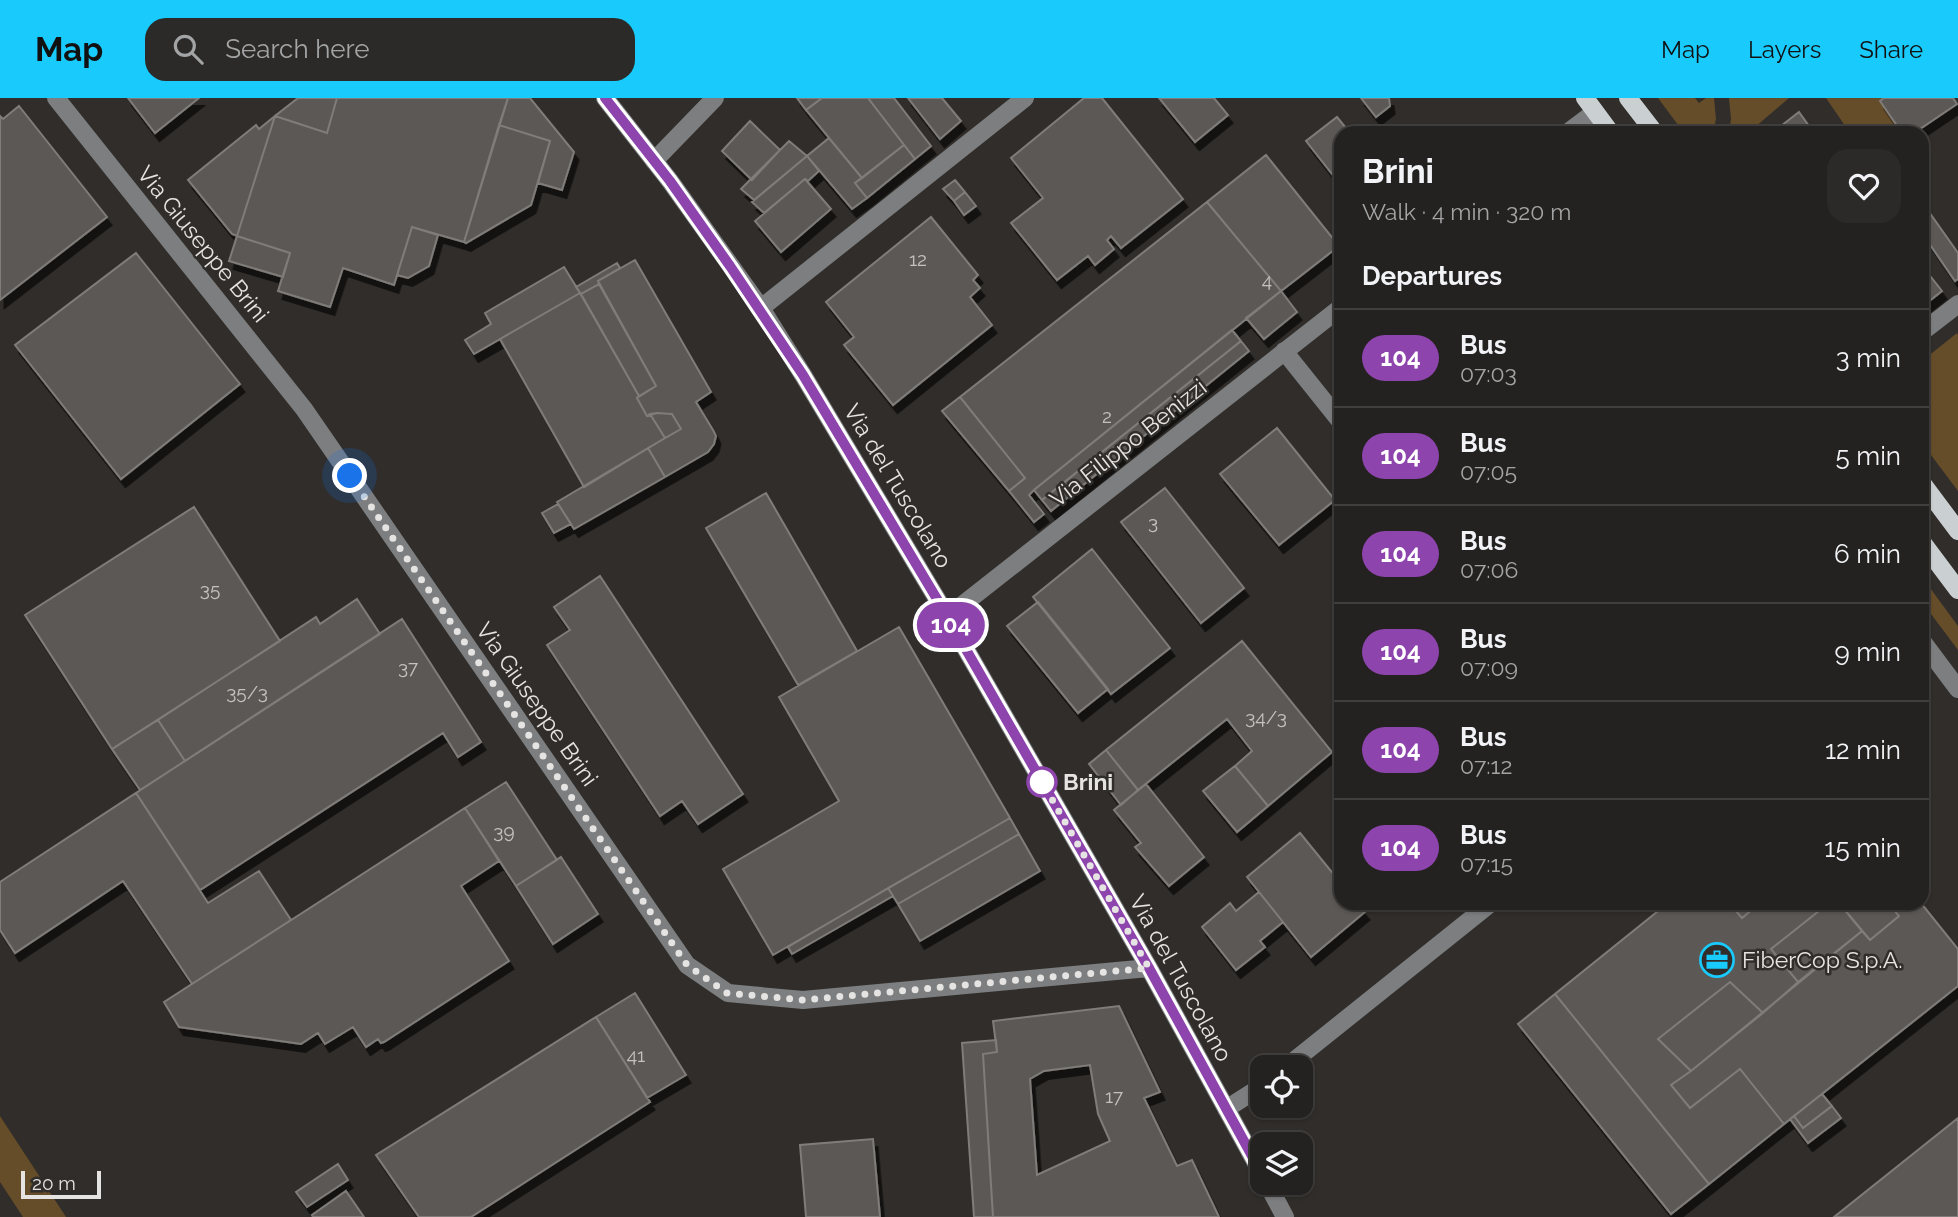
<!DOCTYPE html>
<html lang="en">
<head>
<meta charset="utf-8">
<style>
  :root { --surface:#242220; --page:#2c2a29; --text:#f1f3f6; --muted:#a3a4a5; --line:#413f3e; --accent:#19cafc }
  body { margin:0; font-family:Raleway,sans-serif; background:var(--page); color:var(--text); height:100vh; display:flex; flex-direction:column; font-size:26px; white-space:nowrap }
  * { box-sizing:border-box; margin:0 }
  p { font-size:23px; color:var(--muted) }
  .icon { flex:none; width:38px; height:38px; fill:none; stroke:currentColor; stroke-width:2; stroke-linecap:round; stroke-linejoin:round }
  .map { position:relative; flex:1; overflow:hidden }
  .sheet { position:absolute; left:1334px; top:28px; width:595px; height:784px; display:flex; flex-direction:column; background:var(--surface); border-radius:21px; box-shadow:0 2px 5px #0004,0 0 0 2px var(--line) }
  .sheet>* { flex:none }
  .badge { padding:0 14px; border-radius:23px; font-size:24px; line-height:46px }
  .controls { position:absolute; left:1250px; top:957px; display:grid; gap:14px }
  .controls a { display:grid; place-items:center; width:63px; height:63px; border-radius:14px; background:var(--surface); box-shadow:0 2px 5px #0004,0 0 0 2px var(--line); font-size:35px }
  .scale { position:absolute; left:21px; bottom:18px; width:80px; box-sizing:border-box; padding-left:7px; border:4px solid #e6e4e2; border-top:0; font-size:19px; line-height:24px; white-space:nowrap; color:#e6e4e2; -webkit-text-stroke:5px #302d2a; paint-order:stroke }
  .you { position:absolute; width:35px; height:35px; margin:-18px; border:5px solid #fff; border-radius:50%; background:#1a73e8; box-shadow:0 0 0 10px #1a73e833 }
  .map>.badge { position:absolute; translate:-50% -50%; box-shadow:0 0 0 4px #fff }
  h2 { padding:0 28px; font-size:26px; line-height:63px }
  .round { display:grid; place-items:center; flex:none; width:74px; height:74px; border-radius:21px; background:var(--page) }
  .head { display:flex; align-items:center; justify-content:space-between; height:119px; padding:0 28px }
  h1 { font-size:33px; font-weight:700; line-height:52px }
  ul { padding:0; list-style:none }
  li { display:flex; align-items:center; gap:21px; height:98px; padding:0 28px; border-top:2px solid var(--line) }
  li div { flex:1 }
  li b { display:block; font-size:26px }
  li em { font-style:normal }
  li .badge { min-width:77px; font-weight:700; text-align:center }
  header { display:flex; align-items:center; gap:42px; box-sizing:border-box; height:98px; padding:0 35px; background:var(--accent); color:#111 }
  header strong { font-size:33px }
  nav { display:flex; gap:38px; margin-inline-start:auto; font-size:24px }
  .search { width:490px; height:63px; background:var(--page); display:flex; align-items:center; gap:18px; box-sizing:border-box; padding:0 24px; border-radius:21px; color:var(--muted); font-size:26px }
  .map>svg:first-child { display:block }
  .green { fill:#664d29 }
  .building { fill:#5c5956; stroke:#7f7c79; stroke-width:2; fill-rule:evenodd; filter:url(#shadow) }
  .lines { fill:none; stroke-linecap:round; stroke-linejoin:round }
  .minor { stroke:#7c7e7f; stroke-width:18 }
  .major { stroke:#cacfd1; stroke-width:18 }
  .line-casing { stroke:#fff; stroke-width:16 }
  .line { stroke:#8e44ad; stroke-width:10 }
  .walk { stroke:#e6e4e2; stroke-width:7; stroke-dasharray:0 12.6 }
  .stop-dot { fill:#fff; stroke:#8e44ad; stroke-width:3.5 }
  .labels { text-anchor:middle; stroke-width:5; stroke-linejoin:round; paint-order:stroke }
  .number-label { font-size:19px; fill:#c4c1bf }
  .street-label { font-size:23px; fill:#e6e4e2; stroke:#302d2a }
  .stop-label { font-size:23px; font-weight:bold; fill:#e6e4e2; stroke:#302d2a; text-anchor:start }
  .poi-label { font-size:23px; fill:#e6e4e2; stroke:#302d2a; text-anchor:start }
</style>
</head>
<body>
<header>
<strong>Map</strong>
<div class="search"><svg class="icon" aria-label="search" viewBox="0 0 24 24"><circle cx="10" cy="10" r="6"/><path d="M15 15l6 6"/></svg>Search here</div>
<nav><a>Map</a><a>Layers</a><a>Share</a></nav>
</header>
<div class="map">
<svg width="1958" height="1119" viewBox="0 0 1958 1119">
  <defs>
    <filter id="shadow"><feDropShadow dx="4.5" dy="8" stdDeviation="0" flood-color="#0009"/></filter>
  </defs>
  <rect width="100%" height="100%" fill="#302d2a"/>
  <path class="green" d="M1658,0h37l4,5 7,-5h8l2,21 -3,14h-29z
    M1729,0h60l-41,35h-19l2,-14z
    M1826,0h58l-4,3 22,32h-52z
    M1957,235l1,2v156l-36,-48v-82z
    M1922,479l36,49v24l-36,-48z
    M0,1018l66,101h-43l-23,-35z"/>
  <path class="building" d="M128,0h71l-44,35z
    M298,0h39l-10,35 -52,-17z
    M337,0h171l-44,144 -52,-15 -18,58 -51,-17 -13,39 -52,-16 12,-38 -53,-17 38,-120 52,17z
    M508,0h22l44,54 -12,38 -24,-7 12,-42 -51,-16z
    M797,0h25l-16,12z
    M822,0h46l36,47 -42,33 -56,-68z
    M868,0h26l37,48 -16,13z
    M908,0h34l19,23 -21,18z
    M1084,0h18l81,101 -62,49 -10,-12 -4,4 7,9 -19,16 -7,-9 -31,24 -46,-57 32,-25 -32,-40z
    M1159,0h55l14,17 -33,27z
    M1361,0h28l1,8 -14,11z
    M1884,0h69l4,6 -43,29h-12l-22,-32z
    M19,8l88,111 -107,83v-184l3,3z
    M1799,14l15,21h-42z
    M275,18l-38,120 -5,-2 -44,-54 68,-55 3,4z
    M1337,19l13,16h-10v51l-34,-43z
    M750,23l30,29 -28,30 -30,-29z
    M499,27l51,16 -19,64 -65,38 -2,-1z
    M829,40l33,40 -7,5 12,15 -15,11 -45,-53z
    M789,43l18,15 -53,44 -13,-11z
    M904,47l11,14 -48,39 -12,-15z
    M1266,57l73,91 -58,45 -74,-89z
    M807,58l12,15 -11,10 -3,-2 -41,34 -12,-11z
    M805,81l26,30 -50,43 -26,-31z
    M955,82l10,12 -11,9 -11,-12z
    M965,94l11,14 -12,9 -10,-14z
    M1207,104l74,89 -247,199 -5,5 15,19 -10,8 -25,-31 16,-13 -65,-81z
    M1922,104l36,51v26l-3,2 -33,-48z
    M931,119l47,58 -5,5 7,8 -10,9 22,28 -99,80 -49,-60 10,-8 -28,-35z
    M412,129l26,8 -9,31 -21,12 -11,-3z
    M237,138l53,17 -7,24 -54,-16z
    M136,155l104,131 -119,95 -106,-134z
    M635,162l76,132 -15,10 17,28 3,6 -2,8 -6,8 -43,25 -17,-29 33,-19 -9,-15 -15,-1 -10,3 -10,-18 19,-12 -58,-105z
    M617,165l3,5 -22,13 1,3 -18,10 -5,-7z
    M564,169l16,26 -106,61 -9,-14 26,-16 -6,-11z
    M1931,179l11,14 -19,15 -1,-23z
    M599,186l57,102 -17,10 -58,-102z
    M1281,193l16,21 -33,27 -18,-21z
    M580,195l59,103 -2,2 10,18 3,-2 15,24 -81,49 -84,-148z
    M1232,232l9,11 -199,159 -8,-10z
    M1241,243l8,10 -198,160 -9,-11z
    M960,299l65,81 -16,13 -67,-80z
    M657,315l15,1 9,15 -16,9 -15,-24z
    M1277,330l58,72 -56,45 -59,-71z
    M648,350l17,29 -91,52 -17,-27z
    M1165,390l79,100 -43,35 -80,-101z
    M766,395l91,158 -59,34 -92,-157z
    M558,406l13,20 -17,9 -12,-20z
    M194,409l86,134 -168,108 -87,-134z
    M1092,451l78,99 -59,46 -78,-97z
    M600,478l143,218 -45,30 -16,-23 -22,15 -113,-171 23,-15 -16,-23z
    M357,501l23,35 -195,127 -27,-41 158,-103 4,7z
    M1038,504l70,87 -30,24 -71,-87z
    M402,521l79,123 -23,15 -15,-24 -243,157 -64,-97z
    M899,529l111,191 -237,137 -50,-86 116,-68 -60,-104z
    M1242,543l90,111 -64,54 -33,-40 17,-15 -25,-32 -89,71 -32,-40z
    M158,622l27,41 -45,29 -28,-41z
    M1106,652l32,40 -17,15 -32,-41z
    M1235,668l33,40 -31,26 -34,-41z
    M506,684l51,78 -41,26 -51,-78z
    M1146,686l58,73 -35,29 -34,-39 6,-4 -27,-33z
    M136,695l72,110 51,-32 32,49 -99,64 -69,-103 -108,72 -15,-23v-48z
    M465,710l34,53 -38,25 48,75 -125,81 -3,1 -3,-4 -12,8 -13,-20 -28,17 -7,-11 -17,11 -122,-17 -15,-25z
    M1010,720l9,16 -121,70 -10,-16z
    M1300,735l40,49v21h17l8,9 -54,45 -64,-80z
    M1019,736l21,37 -120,70 -22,-37z
    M561,759l37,57 -45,30 -37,-58z
    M888,790l5,8 -101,58 -4,-7z
    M1259,794l24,30 -23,19 5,6 -29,23 -34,-43 28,-24 6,8z
    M1668,805h61l13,15 18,-15h69l-58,46 27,33 -35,31 -33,-31 -72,57 33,32 -20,14 19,23 50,-39 44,55 -75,60 -154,-190z
    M1729,805h31l-18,15z
    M1829,805h10l23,28 -64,51 -27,-33z
    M1839,805h49l11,13 -29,24z
    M1888,805h33l37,46v37l-174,138 -44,-55 -50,39 -19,-23 20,-14 171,-140 8,9 29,-24z
    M1730,884l33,31 -72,58 -33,-32z
    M635,895l51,82 -39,23 -51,-81z
    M1555,896l154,190 -38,30 -153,-190z
    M1119,908l41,86 -16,6 33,68 15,-6 27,57h-226l-10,-163 14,-2 -4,-31zM1090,967l8,49 12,27 -73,34 -7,-96 14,-8z
    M596,919l54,85 -179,115h-52l-43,-62z
    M996,942l1,12 -14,2 10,163h-19l-12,-174z
    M1822,996l10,12 -29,22 -9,-12z
    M1832,1008l9,12 -33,25 -18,-24 4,-3 9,12z
    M1958,1020v99h-124z
    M873,1041l7,78h-74l-6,-72z
    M338,1066l10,16 -41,27 -11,-15z
    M346,1093l18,26h-51l-1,-2z"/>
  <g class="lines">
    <path class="minor" d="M56,0l248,311 383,556 41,28 75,7 346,-32
      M605,0l65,83 91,127 42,67 134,224 212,369 113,206
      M1567,35l28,-21
      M654,63l61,-63
      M761,210l264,-210
      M1922,234l36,-28
      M1284,253l56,70
      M947,519l393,-309
      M1922,543l36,48
      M1285,970l206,-165
      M1226,1011l36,-23
      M1267,1085l18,34"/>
    <path class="major" d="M1585,0l26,35
      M1628,0l27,35
      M1922,385l36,48
      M1922,444l36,48"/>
  </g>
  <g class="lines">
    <g class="line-casing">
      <path id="line" d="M605,0l65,83 60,85 73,109 134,224 212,369 113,206"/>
    </g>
    <use href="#line" class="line"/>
    <path class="walk" d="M350,378l337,489 40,28 76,7 346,-32 -107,-186"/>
  </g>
  <defs>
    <g id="office-ring" transform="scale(1.75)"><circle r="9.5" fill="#302d2a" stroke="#19cafc" stroke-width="1.5"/><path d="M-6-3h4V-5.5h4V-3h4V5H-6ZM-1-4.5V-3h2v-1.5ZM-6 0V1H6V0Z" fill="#19cafc"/></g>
  </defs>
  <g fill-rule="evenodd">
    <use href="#office-ring" x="1717" y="862"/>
  </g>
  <circle class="stop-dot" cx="1042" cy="684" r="14"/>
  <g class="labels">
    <g class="number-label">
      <text x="918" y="168">12</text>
      <text x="1267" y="189">4</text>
      <text x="1107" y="325">2</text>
      <text x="1153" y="431">3</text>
      <text x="210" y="498">35</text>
      <text x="408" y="576">37</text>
      <text x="247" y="601">35/3</text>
      <text x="1266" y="626">34/3</text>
      <text x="504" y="740">39</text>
      <text x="636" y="964">41</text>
      <text x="1114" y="1005">17</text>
    </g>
    <g class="street-label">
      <text transform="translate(203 146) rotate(51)" y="8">Via Giuseppe Brini</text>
      <text transform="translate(1128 345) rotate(-38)" y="8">Via Filippo Benizzi</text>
      <text transform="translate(898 388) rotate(59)" y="8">Via del Tuscolano</text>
      <text transform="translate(537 606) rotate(55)" y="8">Via Giuseppe Brini</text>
      <text transform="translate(1181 880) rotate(61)" y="8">Via del Tuscolano</text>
    </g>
    <g class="stop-label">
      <text x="1063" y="692">Brini</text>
    </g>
    <g class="poi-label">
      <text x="1742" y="870">FiberCop S.p.A.</text>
    </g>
  </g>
</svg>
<div class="controls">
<a><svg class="icon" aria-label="locate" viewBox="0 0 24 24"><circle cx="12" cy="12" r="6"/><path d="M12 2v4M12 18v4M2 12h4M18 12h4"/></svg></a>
<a><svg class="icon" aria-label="layers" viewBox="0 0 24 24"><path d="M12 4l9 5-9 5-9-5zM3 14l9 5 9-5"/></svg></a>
</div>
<div class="scale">20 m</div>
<div class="you" style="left:350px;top:378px"></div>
<b class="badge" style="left:951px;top:527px;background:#8e44ad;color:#fff">104</b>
<section class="sheet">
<div class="head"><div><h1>Brini</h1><p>Walk · 4 min · 320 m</p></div><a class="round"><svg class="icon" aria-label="heart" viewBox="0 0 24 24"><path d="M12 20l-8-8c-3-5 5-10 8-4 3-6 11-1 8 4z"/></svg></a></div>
<h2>Departures</h2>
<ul>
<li><span class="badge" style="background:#8e44ad;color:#fff">104</span><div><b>Bus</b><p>07:03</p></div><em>3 min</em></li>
<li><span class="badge" style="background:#8e44ad;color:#fff">104</span><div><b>Bus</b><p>07:05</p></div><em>5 min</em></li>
<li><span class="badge" style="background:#8e44ad;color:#fff">104</span><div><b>Bus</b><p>07:06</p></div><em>6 min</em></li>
<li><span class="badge" style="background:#8e44ad;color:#fff">104</span><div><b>Bus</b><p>07:09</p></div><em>9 min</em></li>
<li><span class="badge" style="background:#8e44ad;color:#fff">104</span><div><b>Bus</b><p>07:12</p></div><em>12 min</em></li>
<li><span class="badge" style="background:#8e44ad;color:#fff">104</span><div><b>Bus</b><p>07:15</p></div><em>15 min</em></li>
</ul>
</section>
</div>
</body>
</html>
